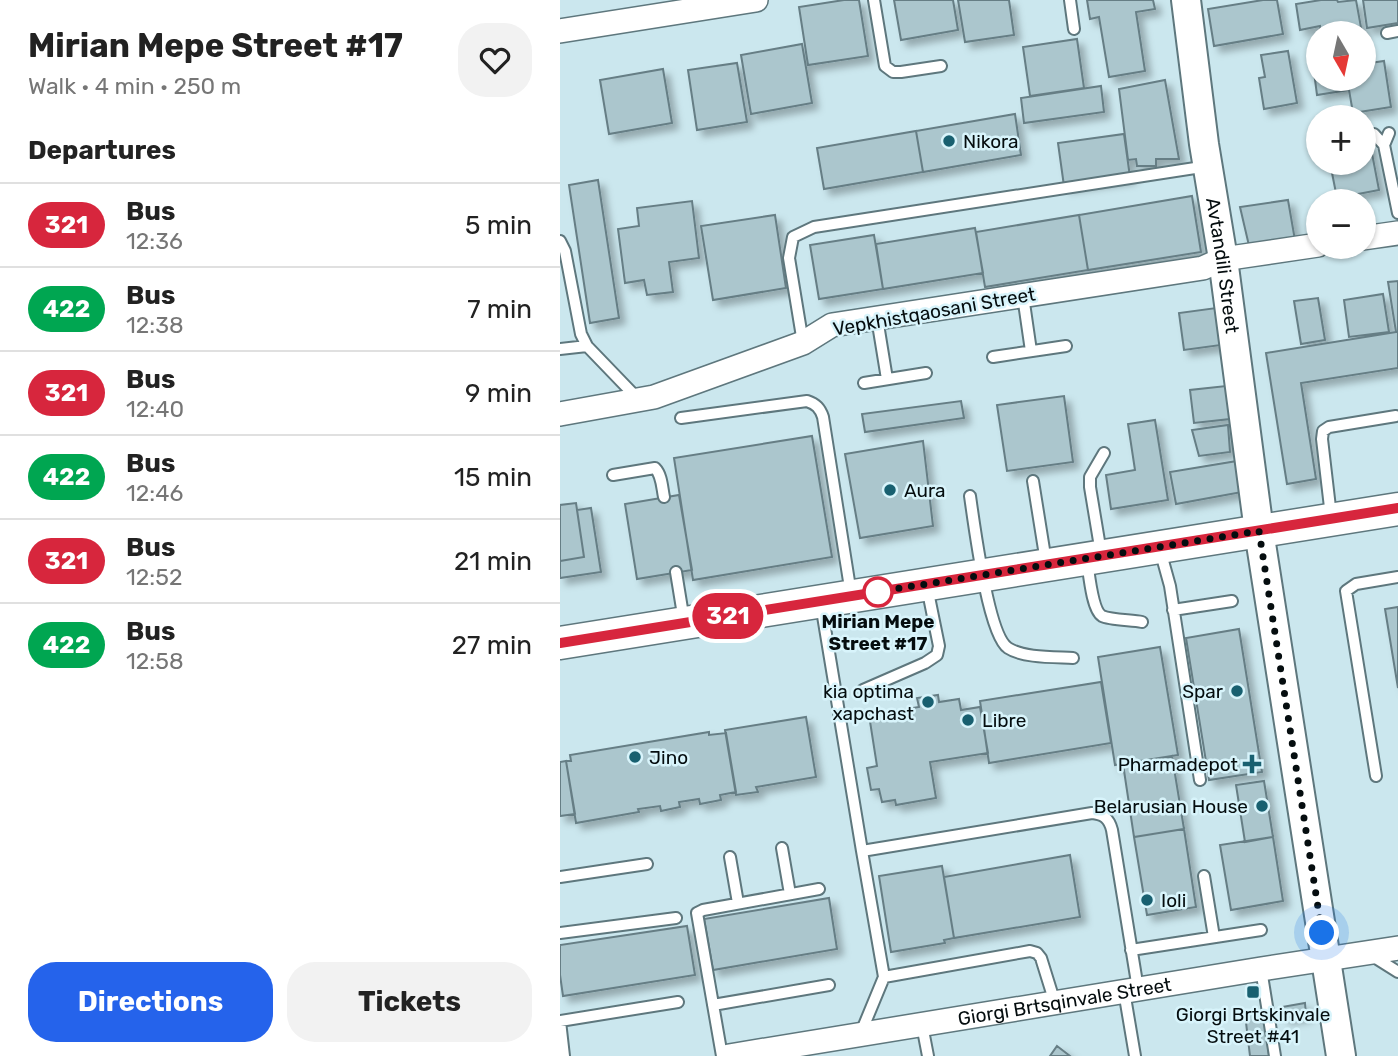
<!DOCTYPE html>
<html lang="en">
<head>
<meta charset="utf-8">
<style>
  :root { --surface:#fff; --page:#f2f2f2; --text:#222; --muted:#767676; --line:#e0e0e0; --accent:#2563eb }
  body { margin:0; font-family:Rubik,sans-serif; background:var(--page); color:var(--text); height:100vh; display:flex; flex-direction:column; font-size:26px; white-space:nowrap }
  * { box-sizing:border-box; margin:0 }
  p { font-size:23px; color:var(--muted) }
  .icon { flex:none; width:38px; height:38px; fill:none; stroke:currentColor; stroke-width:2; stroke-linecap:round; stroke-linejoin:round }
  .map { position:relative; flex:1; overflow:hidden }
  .sheet { display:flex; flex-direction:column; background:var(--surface); width:560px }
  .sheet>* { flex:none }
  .badge { padding:0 14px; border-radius:23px; font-size:24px; line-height:46px }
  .needle { width:46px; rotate:171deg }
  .tools { position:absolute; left:746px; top:21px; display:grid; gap:14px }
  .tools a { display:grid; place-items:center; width:70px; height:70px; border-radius:50%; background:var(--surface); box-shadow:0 2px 5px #0004; font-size:35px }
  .you { position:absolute; width:35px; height:35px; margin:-18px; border:5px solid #fff; border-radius:50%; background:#1a73e8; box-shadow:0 0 0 10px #1a73e833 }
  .map>.badge { position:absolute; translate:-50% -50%; box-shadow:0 0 0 4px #fff }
  h2 { padding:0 28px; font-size:26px; line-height:63px }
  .round { display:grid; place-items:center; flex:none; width:74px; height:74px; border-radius:28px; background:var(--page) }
  .summary { display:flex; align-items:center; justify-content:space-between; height:119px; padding:0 28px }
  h1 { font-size:33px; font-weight:700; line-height:52px }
  .cta { display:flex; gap:14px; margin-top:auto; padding:14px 28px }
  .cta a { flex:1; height:80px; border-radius:28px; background:var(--accent); color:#fff; font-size:28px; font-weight:700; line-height:80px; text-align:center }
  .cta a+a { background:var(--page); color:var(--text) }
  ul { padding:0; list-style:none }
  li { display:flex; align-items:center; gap:21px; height:84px; padding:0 28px; border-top:2px solid var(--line) }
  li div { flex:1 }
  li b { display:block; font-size:26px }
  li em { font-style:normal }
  li .badge { min-width:77px; font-weight:700; text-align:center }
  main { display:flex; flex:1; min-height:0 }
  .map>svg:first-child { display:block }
  .building { fill:#abc6cd; stroke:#667e85; stroke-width:2; filter:url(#shadow) }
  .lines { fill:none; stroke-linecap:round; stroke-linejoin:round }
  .service-casing { stroke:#5e777d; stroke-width:14 }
  .minor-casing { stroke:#5e777d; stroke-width:26 }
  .tertiary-casing { stroke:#5e777d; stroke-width:32 }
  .secondary-casing { stroke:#5e777d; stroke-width:35 }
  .service { stroke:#fff; stroke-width:10 }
  .minor { stroke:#fff; stroke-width:23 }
  .tertiary { stroke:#fff; stroke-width:28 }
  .secondary { stroke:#fff; stroke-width:32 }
  .line-casing { stroke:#fff; stroke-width:16 }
  .line { stroke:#d7263d; stroke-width:10 }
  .walk { stroke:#050d0f; stroke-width:7; stroke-dasharray:0 12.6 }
  .poi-dot { fill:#186070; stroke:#d8f4fb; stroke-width:2.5 }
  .stop-dot { fill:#fff; stroke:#d7263d; stroke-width:3.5 }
  .labels { text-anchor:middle; stroke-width:5; stroke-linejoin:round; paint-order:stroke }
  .poi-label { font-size:19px; fill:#050d0f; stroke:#d8f4fb; text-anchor:start }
  .street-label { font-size:19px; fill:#050d0f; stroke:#d8f4fb }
  .stop-label { font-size:19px; font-weight:bold; fill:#050d0f; stroke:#d8f4fb }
</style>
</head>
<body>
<main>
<section class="sheet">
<div class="summary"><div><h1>Mirian Mepe Street #17</h1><p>Walk · 4 min · 250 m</p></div><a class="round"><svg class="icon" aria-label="heart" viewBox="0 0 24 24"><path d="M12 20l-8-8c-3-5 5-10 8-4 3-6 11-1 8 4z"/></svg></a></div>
<h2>Departures</h2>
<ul>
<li><span class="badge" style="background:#d7263d;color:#fff">321</span><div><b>Bus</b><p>12:36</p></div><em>5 min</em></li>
<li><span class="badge" style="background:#00a651;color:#fff">422</span><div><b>Bus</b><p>12:38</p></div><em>7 min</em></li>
<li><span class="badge" style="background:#d7263d;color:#fff">321</span><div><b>Bus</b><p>12:40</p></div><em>9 min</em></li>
<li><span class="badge" style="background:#00a651;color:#fff">422</span><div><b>Bus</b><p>12:46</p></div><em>15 min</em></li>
<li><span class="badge" style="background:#d7263d;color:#fff">321</span><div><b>Bus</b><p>12:52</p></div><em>21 min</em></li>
<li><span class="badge" style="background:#00a651;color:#fff">422</span><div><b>Bus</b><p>12:58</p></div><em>27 min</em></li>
</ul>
<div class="cta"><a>Directions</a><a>Tickets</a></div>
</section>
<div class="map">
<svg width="838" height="1056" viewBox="0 0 838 1056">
  <defs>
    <filter id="shadow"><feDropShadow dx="6" dy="6" stdDeviation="3.5" flood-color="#0004"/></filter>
  </defs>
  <rect width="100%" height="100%" fill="#cbe7ee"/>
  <path class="building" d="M284,0h15l9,56 -60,9 -9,-58z
    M334,0h59l5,30 -57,10z
    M398,0h51l5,35 -49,7z
    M527,0h66l2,9 -19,3 9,59 -36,6 -10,-60 -9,2z
    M703,0h14l6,34 -69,12 -6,-37z
    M761,0h16l1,2 18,-2 6,33h-24l-1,-2 -16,2 -1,-7 -20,4 -4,-26z
    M803,0h35v23l-31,5z
    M517,39l7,49 -54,8 -7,-49z
    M242,44l10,59 -61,11 -10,-59z
    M728,51l9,52 -33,6 -5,-31 6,-1 -4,-22z
    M824,61l7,46 -38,6 -4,-23 -32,5 -3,-23h4v7h45v-15z
    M177,63l10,59 -50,8 -9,-60z
    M103,69l9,54 -63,11 -9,-54z
    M605,80l14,79h-23v7h-19l-1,-7 -8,1 -9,-71z
    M541,86l3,26 -80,11 -3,-25z
    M455,114l6,41 -98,17 -7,-41z
    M356,131l7,41 -99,17 -7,-41z
    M564,134l6,43 -66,9 -6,-43z
    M810,143l9,47 -42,8 -7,-35h33v-18z
    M38,180l21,138 -29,5 -21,-138z
    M632,196l9,56 -113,18 -9,-55z
    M728,200l8,46 -46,4 -10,-43z
    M132,201l7,57 -30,4 4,30 -26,3 -3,-15 -19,3 -7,-54 21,-3 -2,-18z
    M215,215l11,73 -73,12 -12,-74z
    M519,215l9,55 -103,17 -9,-55z
    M415,228l8,45 -100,16 -7,-45z
    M314,235l9,54 -64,10 -9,-54z
    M838,281v51h-2l-8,-50z
    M823,294l6,38 -40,5 -5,-37z
    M758,298l7,42 -24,4 -7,-43z
    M656,308l5,37 -37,5 -5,-37z
    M836,332h2v36l-97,15 15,96 -29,5 -21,-131z
    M666,386l4,33 -36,4 -4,-33z
    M504,396l9,66 -66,9 -10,-66z
    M401,401l3,17 -99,14 -3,-18z
    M595,420l13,80 -57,9 -5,-34 29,-5 -7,-46z
    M668,425l2,27 -31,4 -7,-26z
    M252,436l20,121 -139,23 -19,-122z
    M363,441l10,85 -73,12 -15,-84z
    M677,461l5,31 -66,12 -6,-32z
    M119,495l13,75 -55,9 -12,-75z
    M16,503l8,54 -24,4v-56z
    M31,508l10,64 -41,6v-17l24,-4 -7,-47z
    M838,607v81l-13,-79z
    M679,629l23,143 -53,8 -23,-142z
    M600,647l18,108 -63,10 -17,-108z
    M541,682l10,61 -122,20 -9,-62z
    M378,695l1,7 20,-3 2,11 19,-3 8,46 -58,9 6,36 -40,7 -1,-5 -13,2 -3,-13 -8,1 -4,-22 10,-2 -8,-51 50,-8 -2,-9z
    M246,717l10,60 -60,10 2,5 -22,3 -11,-65z
    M149,732v3l17,-2 10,59 -16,3 1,5 -21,4 -1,-5 -20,3 1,5 -19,4 -1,-5 -22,3 1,3 -63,11 -10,-62h5l-1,-6z
    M612,756l12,73 -50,8 -11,-73z
    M6,761l9,53 -15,2v-54z
    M704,781l9,56 -28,5 -9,-57z
    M624,829l12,78 -49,8 -13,-78z
    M713,837l10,64 -52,9 -11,-65z
    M510,855l10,62 -126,21 -10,-61z
    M382,866l12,72 -10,2 1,3 -54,9 -12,-76z
    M269,898l8,51 -124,21 -9,-51z
    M127,926l8,49 -132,21 -3,-21v-30z
    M745,1003l1,12 -22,3 -2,-11z
    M704,1011l5,45h-19l-5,-42z
    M497,1046l13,10h-20z"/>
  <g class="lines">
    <g class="service-casing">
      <path id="service" d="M314,0l11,66 8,6h8l40,-6
        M510,0l4,29
        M827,33l11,-2
        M829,133l-5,12 14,68
        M814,134l10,11
        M0,241l5,10 16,83 6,12 52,54
        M463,296l8,55
        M317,318l10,61
        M243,343l-14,-85 4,-21 21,-10 394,-61
        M0,349l27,-3
        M433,357l73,-11
        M304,383l62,-10
        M121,418l126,-17c9,3 13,7 16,16l28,177
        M53,475l42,-7c7,7 7,20 9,29
        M473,481l13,81
        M410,496c4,27 18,139 38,152 15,10 47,9 65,10
        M771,516l-9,-77 1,-8 6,-4 67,-11
        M600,550l10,36 30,194
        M541,553l-11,-66v-10l14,-24
        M527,561c2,12 5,49 15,55 8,4 30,4 40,6
        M116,572l8,49
        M261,604l41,247 230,-38c11,1 17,5 20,17l26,159
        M613,610l59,-9
        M303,690l62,-27 12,-8 2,-9 -12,-59
        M816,776l-30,-185 10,-7 42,-7
        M222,848l8,46
        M170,857l8,46
        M644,876l10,61
        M0,877l87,-13
        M0,933l116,-15
        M571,950l130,-20
        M811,955l27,17
        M701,969l14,87
        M324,977l146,-26 7,2 4,5 14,45
        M564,991l11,65
        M153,1005l116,-20
        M0,1021l118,-19
        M0,1021l4,35
        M362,1025l6,31
        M300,1035l24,-58 -22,-126
        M162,1056l-25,-143 6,-3 116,-21"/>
    </g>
    <g class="minor-casing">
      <g id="minor">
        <path d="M0,31l196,-31"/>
        <path d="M803,238l35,-5"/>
        <path d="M0,414l94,-17 149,-54 29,-18 371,-57 20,-9 95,-14"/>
        <path id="s1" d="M169,1056l532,-87 137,-21"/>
      </g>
    </g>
    <g class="tertiary-casing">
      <g id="tertiary">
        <path id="s2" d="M626,0l18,144 19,115 36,272 82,525"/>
      </g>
    </g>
    <g class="secondary-casing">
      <path id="secondary" d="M0,643l838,-134"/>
    </g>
    <use href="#service" class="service"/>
    <use href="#minor" class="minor"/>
    <use href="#tertiary" class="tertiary"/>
    <use href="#secondary" class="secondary"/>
  </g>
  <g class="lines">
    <g class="line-casing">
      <path id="line" d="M0,643l838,-135"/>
    </g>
    <use href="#line" class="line"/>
    <path class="walk" d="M318,592h-2l383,-61 63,402"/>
  </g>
  <g class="poi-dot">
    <circle cx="389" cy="141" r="7"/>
    <circle cx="330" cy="490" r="7"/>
    <circle cx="677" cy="691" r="7"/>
    <circle cx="368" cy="702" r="7"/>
    <circle cx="408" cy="720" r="7"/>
    <circle cx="75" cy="757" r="7"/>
    <path d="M688.5 753.5h7v7h7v7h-7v7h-7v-7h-7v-7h7z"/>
    <circle cx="702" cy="806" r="7"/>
    <circle cx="587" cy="900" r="7"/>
    <rect x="686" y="985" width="14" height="14" rx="3.5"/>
  </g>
  <circle class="stop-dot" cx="318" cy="592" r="14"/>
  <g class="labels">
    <g class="poi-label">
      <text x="403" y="148">Nikora</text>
      <text x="344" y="497">Aura</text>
      <text x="354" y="698" text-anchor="end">kia optima<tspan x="354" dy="22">xapchast</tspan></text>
      <text x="663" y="698" text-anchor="end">Spar</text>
      <text x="422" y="727">Libre</text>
      <text x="89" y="764">Jino</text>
      <text x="678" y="771" text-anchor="end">Pharmadepot</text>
      <text x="688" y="813" text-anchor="end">Belarusian House</text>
      <text x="601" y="907">Ioli</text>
      <text x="693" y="1021" text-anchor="middle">Giorgi Brtskinvale<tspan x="693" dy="22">Street #41</tspan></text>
    </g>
    <g class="street-label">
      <text dy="7" stroke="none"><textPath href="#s2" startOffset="268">Avtandili Street</textPath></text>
      <text transform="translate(374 311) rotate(-10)" y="7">Vepkhistqaosani Street</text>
      <text dy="7" stroke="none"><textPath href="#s1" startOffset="340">Giorgi Brtsqinvale Street</textPath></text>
    </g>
    <g class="stop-label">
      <text x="318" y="628">Mirian Mepe<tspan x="318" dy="22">Street #17</tspan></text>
    </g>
  </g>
</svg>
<div class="tools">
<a><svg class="needle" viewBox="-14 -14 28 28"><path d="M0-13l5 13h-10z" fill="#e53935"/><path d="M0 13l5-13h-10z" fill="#767676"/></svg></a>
<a>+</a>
<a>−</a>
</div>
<div class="you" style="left:762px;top:933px"></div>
<b class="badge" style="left:168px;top:616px;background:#d7263d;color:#fff">321</b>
</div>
</main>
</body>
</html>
